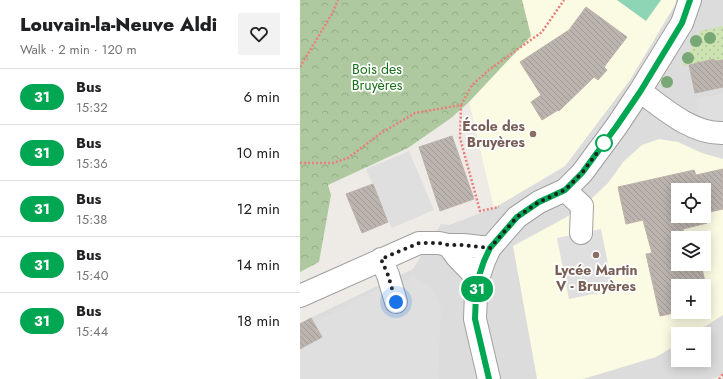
<!DOCTYPE html>
<html lang="en">
<head>
<meta charset="utf-8">
<style>
  :root { --surface:#fff; --page:#f2f2f2; --text:#202124; --muted:#757577; --line:#e0e0e0 }
  body { margin:0; font-family:Jost,sans-serif; background:var(--page); color:var(--text); height:100vh; display:flex; flex-direction:column; font-size:15px; white-space:nowrap }
  * { box-sizing:border-box; margin:0 }
  p { font-size:13px; color:var(--muted) }
  .icon { flex:none; width:22px; height:22px; fill:none; stroke:currentColor; stroke-width:2; stroke-linecap:round; stroke-linejoin:round }
  .map { position:relative; flex:1; overflow:hidden }
  .side { display:flex; flex-direction:column; background:var(--surface); width:300px }
  .side>* { flex:none }
  .badge { padding:0 8px; border-radius:13px; font-size:14px; line-height:26px }
  .fabs { position:absolute; left:371px; top:183px; display:grid; gap:8px }
  .fabs a { display:grid; place-items:center; width:40px; height:40px; border-radius:0px; background:var(--surface); box-shadow:0 2px 10px #0003; font-size:20px }
  .you { position:absolute; width:20px; height:20px; margin:-10px; border:3px solid #fff; border-radius:50%; background:#1a73e8; box-shadow:0 0 0 6px #1a73e833 }
  .map>.badge { position:absolute; translate:-50% -50%; box-shadow:0 0 0 2px #fff }
  .round { display:grid; place-items:center; flex:none; width:42px; height:42px; border-radius:0px; background:var(--page) }
  .overview { display:flex; align-items:center; justify-content:space-between; height:68px; padding:0 20px }
  h1 { font-size:19px; font-weight:800; line-height:30px }
  ul { padding:0; list-style:none }
  li { display:flex; align-items:center; gap:12px; height:56px; padding:0 20px; border-top:1px solid var(--line) }
  li div { flex:1 }
  li b { display:block; font-size:15px }
  li em { font-style:normal }
  li .badge { min-width:44px; font-weight:700; text-align:center }
  main { display:flex; flex:1; min-height:0 }
  .map>svg:first-child { display:block }
  .residential { fill:#dcdcdc; fill-rule:evenodd }
  .education { fill:#fbfae2; fill-rule:evenodd }
  .grass { fill:url(#grass-dots) }
  .forest { fill:url(#forest-crowns) }
  .pitch { fill:#8dd5b4 }
  .parking { fill:#dfdfdf }
  .building { fill:url(#building-back-hatch); stroke:#beb1aa; fill-rule:evenodd }
  .lines { fill:none; stroke-linecap:round; stroke-linejoin:round }
  .minor-casing { stroke:#a0a0a0; stroke-width:24 }
  .path { stroke:#ea7e7b; stroke-width:2.5; stroke-dasharray:2 2; stroke-linecap:butt }
  .minor { stroke:#fff; stroke-width:22 }
  .tree { fill:#78a875 }
  .line-casing { stroke:#fff; stroke-width:9 }
  .line { stroke:#00a651; stroke-width:6 }
  .walk { stroke:#1f1f1f; stroke-width:4; stroke-dasharray:0 7.2 }
  .education-dot { fill:#8d6e63; stroke:#fff; stroke-width:1.5 }
  .stop-dot { fill:#fff; stroke:#00a651; stroke-width:2 }
  .labels { text-anchor:middle; stroke-width:3.5; stroke-linejoin:round; paint-order:stroke }
  .park-label { font-size:14px; fill:#187119; stroke:#fff }
  .education-label { font-size:14px; font-weight:bold; fill:#785e54; stroke:#fff; text-anchor:end }
</style>
</head>
<body>
<main>
<section class="side">
<div class="overview"><div><h1>Louvain-la-Neuve Aldi</h1><p>Walk · 2 min · 120 m</p></div><a class="round"><svg class="icon" aria-label="heart" viewBox="0 0 24 24"><path d="M12 20l-8-8c-3-5 5-10 8-4 3-6 11-1 8 4z"/></svg></a></div>
<ul>
<li><span class="badge" style="background:#00a651;color:#fff">31</span><div><b>Bus</b><p>15:32</p></div><em>6 min</em></li>
<li><span class="badge" style="background:#00a651;color:#fff">31</span><div><b>Bus</b><p>15:36</p></div><em>10 min</em></li>
<li><span class="badge" style="background:#00a651;color:#fff">31</span><div><b>Bus</b><p>15:38</p></div><em>12 min</em></li>
<li><span class="badge" style="background:#00a651;color:#fff">31</span><div><b>Bus</b><p>15:40</p></div><em>14 min</em></li>
<li><span class="badge" style="background:#00a651;color:#fff">31</span><div><b>Bus</b><p>15:44</p></div><em>18 min</em></li>
</ul>
</section>
<div class="map">
<svg width="423" height="379" viewBox="0 0 423 379">
  <defs>
    <pattern id="grass-dots" width="8" height="8" patternUnits="userSpaceOnUse"><rect width="8" height="8" fill="#cde3b1"/><path d="M2 2h.1M6 6h.1" fill="none" stroke="#b0c298" stroke-width="1.8" stroke-linecap="round"/></pattern>
    <pattern id="forest-crowns" width="20" height="18" patternUnits="userSpaceOnUse"><rect width="20" height="18" fill="#aec99f"/><path d="M2 6a3 3 0 1 1 6 0M12 15a3 3 0 1 1 6 0" fill="none" stroke="#95ac88"/></pattern>
    <pattern id="building-back-hatch" width="6" height="6" patternUnits="userSpaceOnUse"><rect width="6" height="6" fill="#bbb4af"/><path d="M-1 5l2 2M0 0l6 6M5-1l2 2" fill="none" stroke="#a09a96"/></pattern>
  </defs>
  <rect width="100%" height="100%" fill="#eeebe6"/>
  <path class="residential" d="M376,0h47v375l-12,4h-411v-56l113,-54 28,-45 8,1 45,-17 71,-42 110,-161zM378,190h26v26h-26zM378,238h26v26h-26zM378,286h26v26h-26zM378,334h26v26h-26z"/>
  <path class="education" d="M222,0h154l-1,5 -45,75 -65,86 -71,42 -25,-106 62,-66z
    M359,139l19,3 24,11 21,6v156l-30,19h-15v10l-22,13 -73,22h-46l-24,-133 52,-28 24,-17 19,-18 16,-22 18,-16zM378,190h26v26h-26zM378,238h26v26h-26zM378,286h26v26h-26z"/>
  <path class="grass" d="M423,26v34l-8,1 -1,-1 -32,6 18,-35z"/>
  <path class="forest" d="M0,0h222l9,36 -62,66 -18,16 -43,30 -80,37 3,10 -12,67 -19,10z"/>
  <path class="pitch" d="M317,0h44l-15,21z"/>
  <path class="parking" d="M423,93v33l-22,-4 -5,-23z
    M109,151l25,59 -42,18 -26,-59z
    M301,229l12,61 -44,9 -12,-61z
    M112,275l20,13 9,21 -3,62 1,8h-139v-30l22,-12 -8,-15 67,-35 21,-9 5,3z"/>
  <path class="building" d="M286,7l41,30 -23,30 3,3 -9,10 -4,-3 -35,34 -1,-1 -16,10 -11,-18 10,-7 -21,-33 49,-32z
    M414,59l1,2 8,-1v27l-28,6 -6,-28z
    M152,136l22,63 -34,12 -21,-64z
    M423,169v40l-18,4 2,10 -24,6 2,9h-7v26h23l9,41 -6,1v-20h-26v26l-18,4 -14,-62 6,-1 -9,-33 -17,4 -8,-37 76,-17 2,5zM378,190h26v26h-26z
    M73,184l15,38 -26,11 -16,-39z
    M11,318l11,19 -22,12v-25z"/>
  <g class="lines">
    <g class="minor-casing">
      <path id="minor" d="M340,91c24,18 52,43 83,42
        M265,190l17,16 -1,27
        M148,245l9,12 21,22
        M81,259l7,16 8,27
        M0,296l119,-53h20l9,2h15l27,3
        M189,379l-14,-60 1,-26 2,-14 6,-18 6,-13 27,-31 22,-15 26,-12 17,-17 34,-46 24,-36 42,-68 8,-23"/>
    </g>
    <path class="path" d="M0,67l33,-55 5,-12
      M161,105l11,-20 18,-16 52,-37 22,-32
      M0,163h33l15,-5 33,-25 34,-20 46,-8 -1,33 20,73 19,-4
      M419,379l4,-5"/>
    <use href="#minor" class="minor"/>
  </g>
  <g class="tree">
    <circle cx="410" cy="38" r="6"/>
    <circle cx="396" cy="41" r="6"/>
    <circle cx="388" cy="58" r="6"/>
    <circle cx="367" cy="82" r="6"/>
  </g>
  <g class="lines">
    <g class="line-casing">
      <path id="line" d="M189,379l-14,-60 1,-26 2,-14 6,-18 6,-13 27,-31 22,-15 26,-12 17,-17 34,-46 24,-35 42,-69 8,-23"/>
    </g>
    <use href="#line" class="line"/>
    <path class="walk" d="M96,302l-8,-27 -7,-16 38,-16h20l9,2h15l27,3 27,-31 22,-15 26,-12 17,-17 26,-35 -4,5"/>
  </g>
  <g class="education-dot">
    <circle cx="233" cy="134" r="4"/>
    <circle cx="296" cy="255" r="4"/>
  </g>
  <circle class="stop-dot" cx="304" cy="143" r="8"/>
  <g class="labels">
    <g class="park-label">
      <text x="77" y="74">Bois des<tspan x="77" dy="16">Bruyères</tspan></text>
    </g>
    <g class="education-label">
      <text x="225" y="131">École des<tspan x="225" dy="16">Bruyères</tspan></text>
      <text x="296" y="275" text-anchor="middle">Lycée Martin<tspan x="296" dy="16">V - Bruyères</tspan></text>
    </g>
  </g>
</svg>
<div class="fabs">
<a><svg class="icon" aria-label="locate" viewBox="0 0 24 24"><circle cx="12" cy="12" r="6"/><path d="M12 2v4M12 18v4M2 12h4M18 12h4"/></svg></a>
<a><svg class="icon" aria-label="layers" viewBox="0 0 24 24"><path d="M12 4l9 5-9 5-9-5zM3 14l9 5 9-5"/></svg></a>
<a>+</a>
<a>−</a>
</div>
<div class="you" style="left:96px;top:302px"></div>
<b class="badge" style="left:177px;top:289px;background:#00a651;color:#fff">31</b>
</div>
</main>
</body>
</html>
